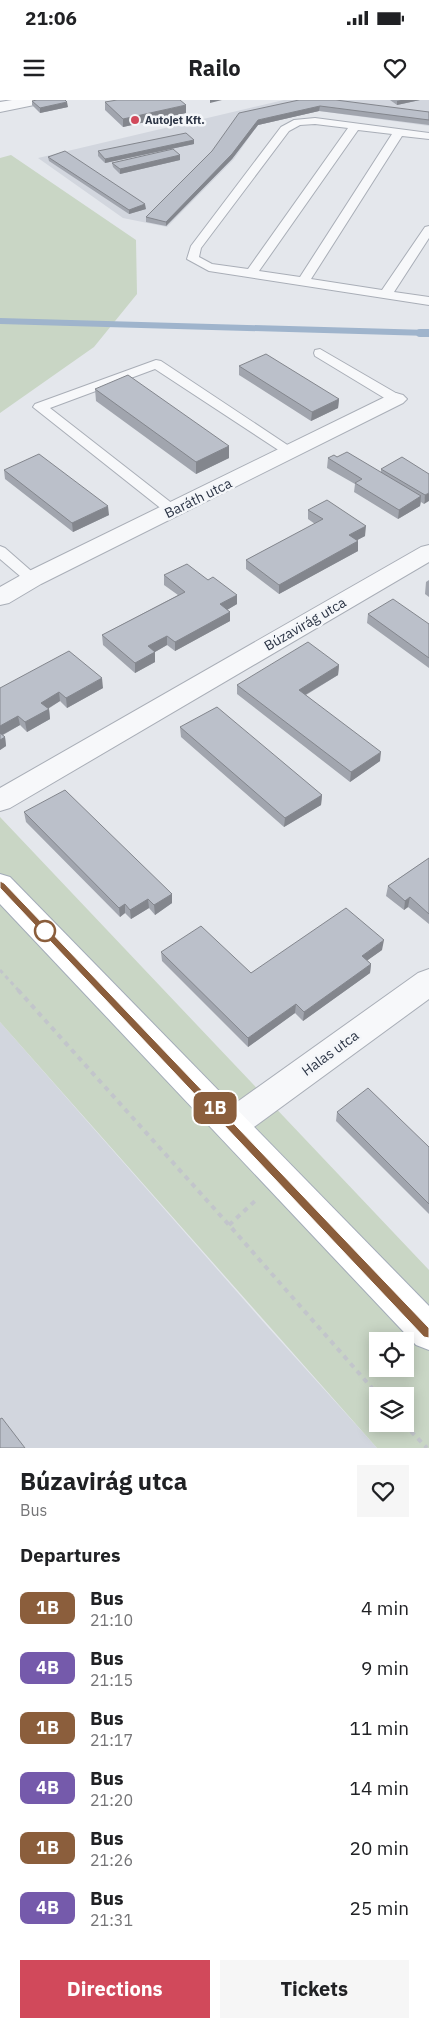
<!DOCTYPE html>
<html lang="en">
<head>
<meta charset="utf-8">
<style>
  :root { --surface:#fff; --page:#f6f6f6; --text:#202124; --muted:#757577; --accent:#d1495b }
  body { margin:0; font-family:"IBM Plex Sans",sans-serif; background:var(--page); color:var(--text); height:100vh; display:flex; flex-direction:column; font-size:19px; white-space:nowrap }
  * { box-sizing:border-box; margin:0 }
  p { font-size:16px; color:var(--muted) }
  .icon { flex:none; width:28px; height:28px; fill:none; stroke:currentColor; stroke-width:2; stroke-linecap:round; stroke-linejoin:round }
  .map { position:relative; height:1348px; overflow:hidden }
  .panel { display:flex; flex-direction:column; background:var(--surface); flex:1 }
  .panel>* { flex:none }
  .badge { padding:0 10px; border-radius:8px; font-size:18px; line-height:32px }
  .buttons { position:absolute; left:369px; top:1232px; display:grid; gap:10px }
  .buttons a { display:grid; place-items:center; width:45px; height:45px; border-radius:0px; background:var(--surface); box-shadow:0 2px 12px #0003; font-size:25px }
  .map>.badge { position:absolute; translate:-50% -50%; box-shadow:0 0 0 2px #fff }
  h2 { padding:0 20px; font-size:19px; line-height:45px }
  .round { display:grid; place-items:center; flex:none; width:52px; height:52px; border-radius:0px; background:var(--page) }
  .head { display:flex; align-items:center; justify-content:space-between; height:85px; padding:0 20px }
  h1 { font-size:24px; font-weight:700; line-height:38px }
  .cta { display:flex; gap:10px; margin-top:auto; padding:10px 20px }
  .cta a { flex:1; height:58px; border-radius:0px; background:var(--accent); color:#fff; font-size:20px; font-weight:700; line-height:58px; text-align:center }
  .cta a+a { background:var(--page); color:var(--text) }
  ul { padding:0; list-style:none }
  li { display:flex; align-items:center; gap:15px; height:60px; padding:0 20px }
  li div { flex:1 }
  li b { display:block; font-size:19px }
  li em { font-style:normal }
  li .badge { min-width:55px; font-weight:700; text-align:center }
  .status { display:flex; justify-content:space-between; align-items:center; height:35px; padding:0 25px; background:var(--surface); direction:ltr }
  .status svg { height:14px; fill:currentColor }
  header { display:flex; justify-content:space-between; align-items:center; height:65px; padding:0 20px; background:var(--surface); font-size:22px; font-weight:700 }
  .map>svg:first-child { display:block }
  .built { fill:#d2d6de }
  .green { fill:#c9d6c5; fill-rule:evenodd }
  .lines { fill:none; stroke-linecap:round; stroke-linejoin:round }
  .stream-far1 { stroke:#9fb4cc; stroke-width:6 }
  .stream { stroke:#9fb4cc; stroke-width:8 }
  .service-casing { stroke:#a9aeb7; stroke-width:2 }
  .minor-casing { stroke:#a9aeb7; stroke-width:2 }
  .primary-casing { stroke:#a3abb8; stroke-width:2 }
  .path-far1 { stroke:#c2c5cb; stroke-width:3; stroke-dasharray:4 4; stroke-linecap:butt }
  .path { stroke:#c2c5cb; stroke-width:4; stroke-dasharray:5 5; stroke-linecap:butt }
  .service { fill:#f7f8fa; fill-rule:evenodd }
  .minor { fill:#f7f8fa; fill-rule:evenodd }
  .primary { fill:#fff; fill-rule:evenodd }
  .wall { fill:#a1a5ae }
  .shaded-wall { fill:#83868d }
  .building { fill:#bbc0ca; stroke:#83868d }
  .line { fill:#8b5e3c; stroke:#fff }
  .poi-dot { fill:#d1495b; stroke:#f4f6f9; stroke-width:2 }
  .stop-dot { fill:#fff; stroke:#8b5e3c; stroke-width:2.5 }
  .labels { text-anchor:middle; stroke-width:5; stroke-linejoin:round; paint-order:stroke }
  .far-poi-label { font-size:11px; font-weight:bold; fill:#2b3445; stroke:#f4f6f9; text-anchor:start }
  .street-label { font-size:14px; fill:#2b3445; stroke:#f4f6f9 }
</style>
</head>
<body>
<div class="status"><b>21:06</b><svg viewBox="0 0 49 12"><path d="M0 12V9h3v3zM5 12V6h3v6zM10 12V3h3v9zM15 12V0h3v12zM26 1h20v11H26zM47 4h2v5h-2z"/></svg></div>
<header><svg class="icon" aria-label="menu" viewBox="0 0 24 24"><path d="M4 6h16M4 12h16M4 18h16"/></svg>Railo<svg class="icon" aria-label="heart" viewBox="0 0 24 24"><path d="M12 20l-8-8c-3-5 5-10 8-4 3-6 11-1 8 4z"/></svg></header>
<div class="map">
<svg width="429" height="1348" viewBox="0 0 429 1348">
  <rect width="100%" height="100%" fill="#e4e7ec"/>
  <path class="built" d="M284,0h145v26l-110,-15 -61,14 -24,34 -67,68 -44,-9 -85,-60z
    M0,922l267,304 110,122h-377z"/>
  <path class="green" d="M11,55l125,85 1,54 -43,53 -94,66v-255z
    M0,717l429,453v178h-52l-377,-426zM378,1241h27v28h-27zM378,1296h27v28h-27z"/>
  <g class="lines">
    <path class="stream-far1" d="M0,221l429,12"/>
    <path class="stream" d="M420,233h9"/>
    <g class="service-casing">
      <path id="service" d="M315,18l114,15v6l-27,-3 -91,143 71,11 43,-63 4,-1v12l-35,54 35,5v8l-220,-34 -22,-12 4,-13 90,-119 13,-7zM315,24l33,4 -100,141 -36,-5 -13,-7 2,-9 88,-117 11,-6zM358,30l34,4 -92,143 -41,-6z
        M320,249l81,47 2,3 -7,4 -5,-1 -76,-46 -1,-3 1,-3z
        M156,260l5,1 137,91 -2,3h-10l-131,-86 -105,39 128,100 2,3 -2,3h-10l-135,-107 2,-3z
        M0,446l5,2 32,28 3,3 -3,3h-10l-27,-23z"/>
    </g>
    <g class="minor-casing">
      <path id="minor" d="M12,0h34l-2,3 -44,9v-10z
        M396,293l7,2 4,4 -4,4 -362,181 -32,19 -9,2v-18l23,-13 366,-179z
        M429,445v17l-419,246 -10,3v-23l421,-241z
        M429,869v30l-186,136 -12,5 -12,-5 -5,-10 5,-10 199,-142z"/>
    </g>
    <g class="primary-casing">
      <path id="primary" d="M0,774l10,3 419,429v44l-13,-5 -416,-441z"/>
    </g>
    <path class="path-far1" d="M0,870l19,21"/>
    <path class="path" d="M18,890l211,235 150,171
      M229,1125l27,-25
      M404,1324l23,24"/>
    <use href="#service" class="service"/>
    <use href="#minor" class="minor"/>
    <use href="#primary" class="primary"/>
  </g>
  <path class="wall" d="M299,0l130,12v13l-110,-14 -61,14 -26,34 -66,67 -20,-4v-5l66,-66z
    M390,0h30l-23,5z
    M32,1l36,6 -28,6 -8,-8z
    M105,2l81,11 -63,14 -18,-17z
    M194,40v4l-89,19 -7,-7v-5z
    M180,55v5l-60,14 -7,-7 -1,-4z
    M48,57l98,52 -17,5 -80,-53z
    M239,266l100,33 -1,9 -27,13 -72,-46z
    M95,289l134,57v12l-33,16 -100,-73z
    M337,357l44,15v-3l48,5 -5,30 -3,-2 -1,4 -22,13 -44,-27 1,-8 -28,-16 1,-10z
    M4,370l105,45 -36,17 -68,-53z
    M308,410l57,26 -8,4 1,1v10l-79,43 -33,-25v-9l69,-36 -7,-5z
    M164,475l73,29 -10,6 3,2v9l-55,30 -8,-6 -12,7v10l-20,11 -32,-28 -1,-10 76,-40 -14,-10z
    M429,480v17l-4,-3 1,-12z
    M368,514l61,10v44l-62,-45z
    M339,565l-1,10 -32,20 74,66 -30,21 -113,-88v-9z
    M0,588h103l-36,20 -7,-7 -12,8h1l1,10 -23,13 -7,-7 -17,10 2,2 1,9 -6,4z
    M180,627l142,68 -1,10 -37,22 -103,-90z
    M24,712l148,82v9l-17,12 -6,-7 -18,11 -6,-6 -5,4 -94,-95z
    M429,758v66l-21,-17 -4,3 -18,-14 2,-10z
    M382,850l-15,10 4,4 -1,9 -67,48 -8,-8 -47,34 -86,-86 -1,-9 90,21z
    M337,1012l92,35v67l-93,-93z"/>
  <path class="shaded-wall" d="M210,0h12l-12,3z
    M401,0h19l-23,5v-4z
    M67,2l1,5 -28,6v-5z
    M186,5v8l-63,14v-8z
    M320,6l-1,5 -61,14 -26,34 -66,67v-4l92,-102z
    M194,40v4l-89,19v-4z
    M180,55v5l-60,14v-5z
    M145,104l1,5 -17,5v-4z
    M339,299l-1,9 -27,13 1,-9z
    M229,346v12l-33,16v-12z
    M429,393v8l-5,3 1,-9z
    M421,396l-1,10 -22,13 1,-9z
    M108,406l1,9 -36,17 -1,-9z
    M366,426l-1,10 -17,9 1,-10z
    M358,441v10l-79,43v-9z
    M237,495v9l-17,10v-10z
    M230,512v9l-55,30v-9z
    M167,536v9l-19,11v-10z
    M155,552v10l-20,11v-10z
    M339,565l-1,10 -40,24 1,-9z
    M102,578l1,10 -36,20 -1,-10z
    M59,592l1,9 -18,11 -1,-9z
    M49,609l1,10 -23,13 -2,-10z
    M18,616l2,9 -20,11v-10z
    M5,637l1,9 -6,4v-10z
    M381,652l-1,9 -30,21 1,-10z
    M322,695l-1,10 -37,22 1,-9z
    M172,794v9l-17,12 -1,-10z
    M410,797l-2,10 -4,3 1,-9z
    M148,799l1,9 -18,11 -1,-9z
    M125,804v9l-5,4 -1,-9z
    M384,840l-2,10 -21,15 1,-9z
    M371,864l-1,9 -67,48 1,-9z
    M296,904l-1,9 -47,34v-9z"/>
  <path class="building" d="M37,0h28l2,2 -27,6 -8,-7z
    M117,0h63l6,5 -63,14 -18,-17z
    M299,0h37l93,12v8l-109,-14 -62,14 -26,34 -66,68 -20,-5 66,-66 27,-38z
    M186,33l8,7 -89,19 -7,-8z
    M173,49l7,6 -60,14 -8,-6z
    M65,51l80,53 -16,6 -81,-53z
    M266,254l73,45 -27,13 -73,-46z
    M128,275l101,71 -33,16 -101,-73z
    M347,352l74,44 -22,14 -44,-27 7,-4 -34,-21 6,-3 3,2z
    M39,354l69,52 -36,17 -68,-53z
    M402,357l27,17v19l-4,2 -44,-26z
    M327,400l39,26 -17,9 9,6 -79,44 -33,-25 77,-41 -15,-9z
    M187,464l21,16 5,-3 24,18 -17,9 10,8 -55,30 -8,-6 -19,10 7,6 -20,11 -33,-28 83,-43 -21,-17z
    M393,499l36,25v34l-61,-44z
    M308,542l31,23 -40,25 82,62 -30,20 -114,-87z
    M69,551l33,27 -36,20 -7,-6 -18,11 8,6 -24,13 -7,-6 -18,10v-38z
    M217,607l105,88 -37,23 -105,-91z
    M0,633l5,4 -5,3z
    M65,690l107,104 -18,11 -6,-6 -18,11 -5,-6 -6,4 -95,-96z
    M429,758v56l-19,-17 -5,4 -17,-15z
    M346,808l38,32 -22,16 9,8 -67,48 -8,-8 -48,34 -87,-86 40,-26 50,47z
    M368,988l61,59v57l-92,-92z
    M2,1318l23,30h-25v-29z"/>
  <path class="line" d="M0,781l4,2 425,445v10l-5,-1 -424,-449z"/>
  <circle class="poi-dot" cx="135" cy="20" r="5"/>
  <circle class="stop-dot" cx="45" cy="831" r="10"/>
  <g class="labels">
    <g class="far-poi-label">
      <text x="145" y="24">Autojet Kft.</text>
    </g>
    <g class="street-label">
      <text transform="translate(198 398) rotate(-26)" y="5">Baráth utca</text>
      <text transform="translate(305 524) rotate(-30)" y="5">Búzavirág utca</text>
      <text transform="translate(330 953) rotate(-36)" y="5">Halas utca</text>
    </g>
  </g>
</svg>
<div class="buttons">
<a><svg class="icon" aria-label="locate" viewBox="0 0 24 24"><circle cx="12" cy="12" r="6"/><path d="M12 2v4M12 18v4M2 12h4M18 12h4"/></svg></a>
<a><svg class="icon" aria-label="layers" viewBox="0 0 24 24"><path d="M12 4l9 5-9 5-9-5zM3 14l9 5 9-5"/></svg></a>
</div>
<b class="badge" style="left:215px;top:1008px;background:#8b5e3c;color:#fff">1B</b>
</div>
<section class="panel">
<div class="head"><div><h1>Búzavirág utca</h1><p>Bus</p></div><a class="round"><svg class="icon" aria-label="heart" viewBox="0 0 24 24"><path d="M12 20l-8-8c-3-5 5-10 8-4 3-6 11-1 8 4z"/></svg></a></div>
<h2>Departures</h2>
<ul>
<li><span class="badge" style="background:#8b5e3c;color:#fff">1B</span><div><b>Bus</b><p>21:10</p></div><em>4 min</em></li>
<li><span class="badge" style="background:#755aab;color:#fff">4B</span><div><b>Bus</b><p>21:15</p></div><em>9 min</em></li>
<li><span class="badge" style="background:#8b5e3c;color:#fff">1B</span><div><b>Bus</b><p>21:17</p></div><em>11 min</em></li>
<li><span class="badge" style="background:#755aab;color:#fff">4B</span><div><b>Bus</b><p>21:20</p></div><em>14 min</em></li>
<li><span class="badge" style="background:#8b5e3c;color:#fff">1B</span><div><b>Bus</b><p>21:26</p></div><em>20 min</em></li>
<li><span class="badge" style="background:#755aab;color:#fff">4B</span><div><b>Bus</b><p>21:31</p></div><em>25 min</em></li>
</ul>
<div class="cta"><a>Directions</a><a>Tickets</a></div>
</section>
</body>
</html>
